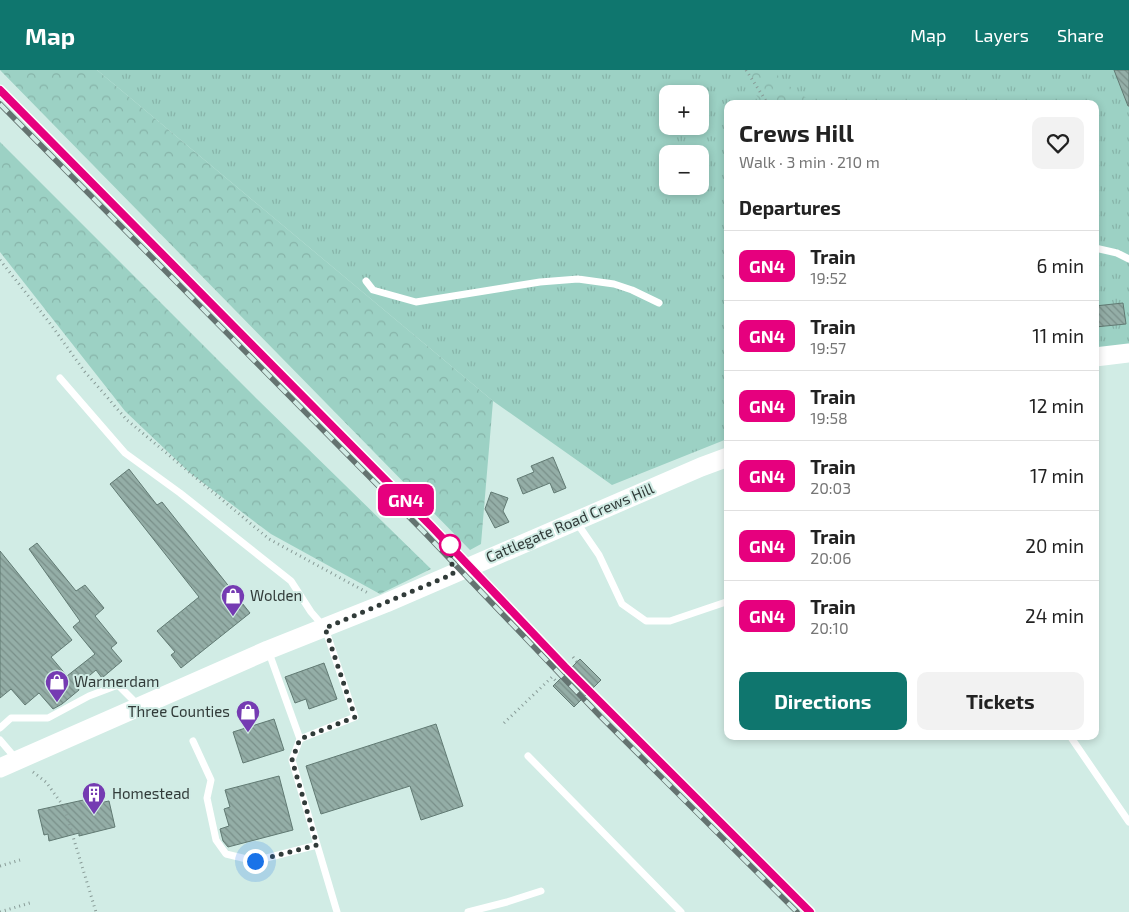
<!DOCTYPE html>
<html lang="en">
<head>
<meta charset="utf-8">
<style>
  :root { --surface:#fff; --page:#f2f2f2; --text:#222; --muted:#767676; --line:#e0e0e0; --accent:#0f766e }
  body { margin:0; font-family:"Exo 2",sans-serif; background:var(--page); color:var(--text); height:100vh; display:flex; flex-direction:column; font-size:19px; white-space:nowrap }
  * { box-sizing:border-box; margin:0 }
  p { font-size:16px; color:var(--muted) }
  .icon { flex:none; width:28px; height:28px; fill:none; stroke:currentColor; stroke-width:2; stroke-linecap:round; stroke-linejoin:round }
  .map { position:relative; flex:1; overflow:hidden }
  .panel { position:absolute; left:724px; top:30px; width:375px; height:640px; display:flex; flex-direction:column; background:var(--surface); border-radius:10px; box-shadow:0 2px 8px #0003 }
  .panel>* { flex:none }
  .badge { padding:0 10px; border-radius:8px; font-size:18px; line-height:32px }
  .tools { position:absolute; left:659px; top:15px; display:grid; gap:10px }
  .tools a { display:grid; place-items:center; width:50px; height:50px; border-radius:10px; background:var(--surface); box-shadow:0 2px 8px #0003; font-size:25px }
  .you { position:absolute; width:25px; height:25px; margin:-12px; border:4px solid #fff; border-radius:50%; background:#1a73e8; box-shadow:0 0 0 8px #1a73e833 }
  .map>.badge { position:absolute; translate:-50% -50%; box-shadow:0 0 0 2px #fff }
  h2 { padding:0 15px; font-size:19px; line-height:45px }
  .round { display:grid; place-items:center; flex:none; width:52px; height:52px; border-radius:10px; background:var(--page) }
  .headline { display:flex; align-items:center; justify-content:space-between; height:85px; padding:0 15px }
  h1 { font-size:24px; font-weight:700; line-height:38px }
  .button { display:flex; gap:10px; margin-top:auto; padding:10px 15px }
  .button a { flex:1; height:58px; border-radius:10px; background:var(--accent); color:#fff; font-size:20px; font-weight:700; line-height:58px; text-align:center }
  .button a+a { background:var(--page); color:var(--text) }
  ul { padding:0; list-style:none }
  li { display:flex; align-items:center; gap:15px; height:70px; padding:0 15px; border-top:1px solid var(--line) }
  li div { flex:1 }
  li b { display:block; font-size:19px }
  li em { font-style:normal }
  li .badge { min-width:55px; font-weight:700; text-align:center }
  header { display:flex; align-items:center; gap:30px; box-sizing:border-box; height:70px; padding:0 25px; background:var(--accent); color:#fff }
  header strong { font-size:24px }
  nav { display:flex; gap:28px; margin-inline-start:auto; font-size:18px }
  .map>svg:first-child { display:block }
  .grass { fill:url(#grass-tufts); fill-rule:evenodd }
  .forest { fill:url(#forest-crowns) }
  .building { fill:url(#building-back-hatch); stroke:#617a73 }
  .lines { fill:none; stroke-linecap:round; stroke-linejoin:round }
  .path { stroke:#889b97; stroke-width:3; stroke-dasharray:1 4; stroke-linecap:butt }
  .lane { stroke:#fff; stroke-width:7 }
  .secondary { stroke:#fff; stroke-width:19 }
  .rail-casing { stroke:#647370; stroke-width:5.5 }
  .rail { stroke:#d1ece5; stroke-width:4; stroke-dasharray:11; stroke-linecap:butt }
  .line-casing { stroke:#fff; stroke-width:11 }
  .line { stroke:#e6007e; stroke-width:8 }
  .walk { stroke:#313b39; stroke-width:5; stroke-dasharray:0 9 }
  .stop-dot { fill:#fff; stroke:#e6007e; stroke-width:2.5 }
  .labels { text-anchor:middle; stroke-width:4; stroke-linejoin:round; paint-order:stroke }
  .street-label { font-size:15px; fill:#313b39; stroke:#d1ece5 }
  .poi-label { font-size:15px; fill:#313b39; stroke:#d1ece5; text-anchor:start }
</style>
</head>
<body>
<header>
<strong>Map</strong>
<nav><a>Map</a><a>Layers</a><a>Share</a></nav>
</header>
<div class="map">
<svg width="1129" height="842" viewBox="0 0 1129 842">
  <defs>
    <pattern id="grass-tufts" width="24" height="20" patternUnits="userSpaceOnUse" patternTransform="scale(1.25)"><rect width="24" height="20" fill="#9cd1c4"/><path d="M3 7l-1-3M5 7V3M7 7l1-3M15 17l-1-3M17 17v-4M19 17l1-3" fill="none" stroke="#87b4a9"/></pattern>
    <pattern id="forest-crowns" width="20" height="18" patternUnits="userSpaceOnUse" patternTransform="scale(1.25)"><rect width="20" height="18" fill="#9cd1c4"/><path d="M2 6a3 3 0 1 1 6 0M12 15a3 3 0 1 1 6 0" fill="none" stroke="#87b4a9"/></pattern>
    <pattern id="building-back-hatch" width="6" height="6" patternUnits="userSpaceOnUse" patternTransform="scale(1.25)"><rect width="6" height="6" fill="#94aea7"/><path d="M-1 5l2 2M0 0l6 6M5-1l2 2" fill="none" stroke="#798f89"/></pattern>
  </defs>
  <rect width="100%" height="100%" fill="#d1ece5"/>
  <path class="grass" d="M97,0h1032v275l-34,4v-245h-367l-1,335 -115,46 -119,-84zM668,24h32v32h-32zM668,84h32v32h-32z"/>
  <path class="forest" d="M0,0h97l396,331 -12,143 -11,6z
    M740,0h34l8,11 33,23h-53z
    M0,72l257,257 174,170 -51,25 -109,-60 -81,-61 -65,-62 -125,-159z"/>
  <path class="building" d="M1114,0h15v36h-1z
    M1123,233l3,21 -31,3v-21z
    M553,387l13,31 -12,5 -4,-10 -27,11 -6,-15 17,-7 -3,-6z
    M129,399l28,36 5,-3 88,111 -69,55 -10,-13 4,-3 -18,-21 42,-34 -89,-113z
    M491,422l17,6 -5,13 6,11 -14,6 -10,-19z
    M37,473l39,48 9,-6 19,23 -9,8 22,27 -6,5 11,13 -20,17 -6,-8 -19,16 2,4 -17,14 -9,5 -14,-16 -14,12 -14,-16 -11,9v-147l72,89 -21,17 16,19 28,-22 -22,-27 7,-6 -51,-72z
    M580,589l21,21 -27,27 -21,-21z
    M324,593l13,36 -28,10 -3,-10 -11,4 -10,-26z
    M274,649l10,31 -41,13 -10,-31z
    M436,654l27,82 -42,14 -11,-34 -89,28 -15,-48z
    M279,706l14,54 -65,17 -5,-6 -3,-12 9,-3 -5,-17 6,-2 -5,-17z
    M97,727l2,6 10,-2 6,26 -36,9v-3l-30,8 -1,-7 -4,1 -6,-25z"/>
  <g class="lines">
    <path class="path" d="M746,0l22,34
      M0,190l49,62 36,50 42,48 142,119 99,54
      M573,587l6,8
      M504,653l48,-46 7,7
      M33,702l13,10 18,25 32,105
      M0,796l20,-6
      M0,842l33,-10"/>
    <path class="lane" d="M1095,178l22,5 12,6
      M366,211l7,9 43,12 124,-20 38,-3 36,5 18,6 27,13
      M60,308l65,75 55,40 111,88 20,31 14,16 30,89 -55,22
      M577,453l22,32 23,49 24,17h24l56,-19
      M268,580l32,89 -8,21 45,152
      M0,658l11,-10h37l41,-22 29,-11 21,21
      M1070,666l59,86
      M0,670l17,20
      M193,671l18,39 -4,18 9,42 10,14 29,7 62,-16
      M528,686l153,156
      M468,842l39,-10 34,-11"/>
    <path class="secondary" d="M1095,287l34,-4
      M0,698l268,-118 118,-47 315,-136 27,-10"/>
    <g class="rail-casing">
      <path id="rail" d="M0,20l431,436 134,141 245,245
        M0,34l423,427 177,185 197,196"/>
    </g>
    <use href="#rail" class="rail"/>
  </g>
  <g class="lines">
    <g class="line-casing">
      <path id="line" d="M0,20l431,436 134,141 245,245"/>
    </g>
    <use href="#line" class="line"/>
    <path class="walk" d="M255,791l62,-16 -25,-85 8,-21 55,-22 -30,-89 128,-54 -3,-29"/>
  </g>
  <defs>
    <g id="shop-pin" transform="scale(1.25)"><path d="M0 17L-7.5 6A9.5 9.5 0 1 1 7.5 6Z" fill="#753bb2" stroke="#d1ece5"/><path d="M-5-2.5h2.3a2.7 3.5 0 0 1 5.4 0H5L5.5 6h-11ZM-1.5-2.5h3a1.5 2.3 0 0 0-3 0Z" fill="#fff"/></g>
    <g id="building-pin" transform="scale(1.25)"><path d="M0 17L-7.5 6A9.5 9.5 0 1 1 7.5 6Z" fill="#753bb2" stroke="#d1ece5"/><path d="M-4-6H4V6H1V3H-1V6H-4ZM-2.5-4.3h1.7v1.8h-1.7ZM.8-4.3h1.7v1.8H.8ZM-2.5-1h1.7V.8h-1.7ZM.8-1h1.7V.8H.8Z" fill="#fff"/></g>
  </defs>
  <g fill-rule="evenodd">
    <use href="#shop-pin" x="233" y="526"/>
    <use href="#shop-pin" x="57" y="612"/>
    <use href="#shop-pin" x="248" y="642"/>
    <use href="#building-pin" x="94" y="724"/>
  </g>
  <circle class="stop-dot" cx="450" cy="475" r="10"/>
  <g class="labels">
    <g class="street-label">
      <text transform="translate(570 453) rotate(-23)" y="5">Cattlegate Road Crews Hill</text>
    </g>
    <g class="poi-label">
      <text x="250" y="531">Wolden</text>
      <text x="74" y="617">Warmerdam</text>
      <text x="230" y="647" text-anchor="end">Three Counties</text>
      <text x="112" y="729">Homestead</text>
    </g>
  </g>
</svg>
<div class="tools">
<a>+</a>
<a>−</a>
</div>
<div class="you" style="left:255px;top:791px"></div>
<b class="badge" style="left:406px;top:430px;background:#e6007e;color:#fff">GN4</b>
<section class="panel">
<div class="headline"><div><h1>Crews Hill</h1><p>Walk · 3 min · 210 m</p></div><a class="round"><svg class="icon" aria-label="heart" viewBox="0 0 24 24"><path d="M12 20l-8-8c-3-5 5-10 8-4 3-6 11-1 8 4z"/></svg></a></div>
<h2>Departures</h2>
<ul>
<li><span class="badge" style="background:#e6007e;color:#fff">GN4</span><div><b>Train</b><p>19:52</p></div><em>6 min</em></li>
<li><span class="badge" style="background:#e6007e;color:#fff">GN4</span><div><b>Train</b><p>19:57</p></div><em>11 min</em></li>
<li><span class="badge" style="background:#e6007e;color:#fff">GN4</span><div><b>Train</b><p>19:58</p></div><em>12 min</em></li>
<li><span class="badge" style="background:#e6007e;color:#fff">GN4</span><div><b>Train</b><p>20:03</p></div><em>17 min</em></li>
<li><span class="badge" style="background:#e6007e;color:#fff">GN4</span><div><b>Train</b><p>20:06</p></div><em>20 min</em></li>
<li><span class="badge" style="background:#e6007e;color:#fff">GN4</span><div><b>Train</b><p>20:10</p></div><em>24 min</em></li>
</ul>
<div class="button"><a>Directions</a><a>Tickets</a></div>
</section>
</div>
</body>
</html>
